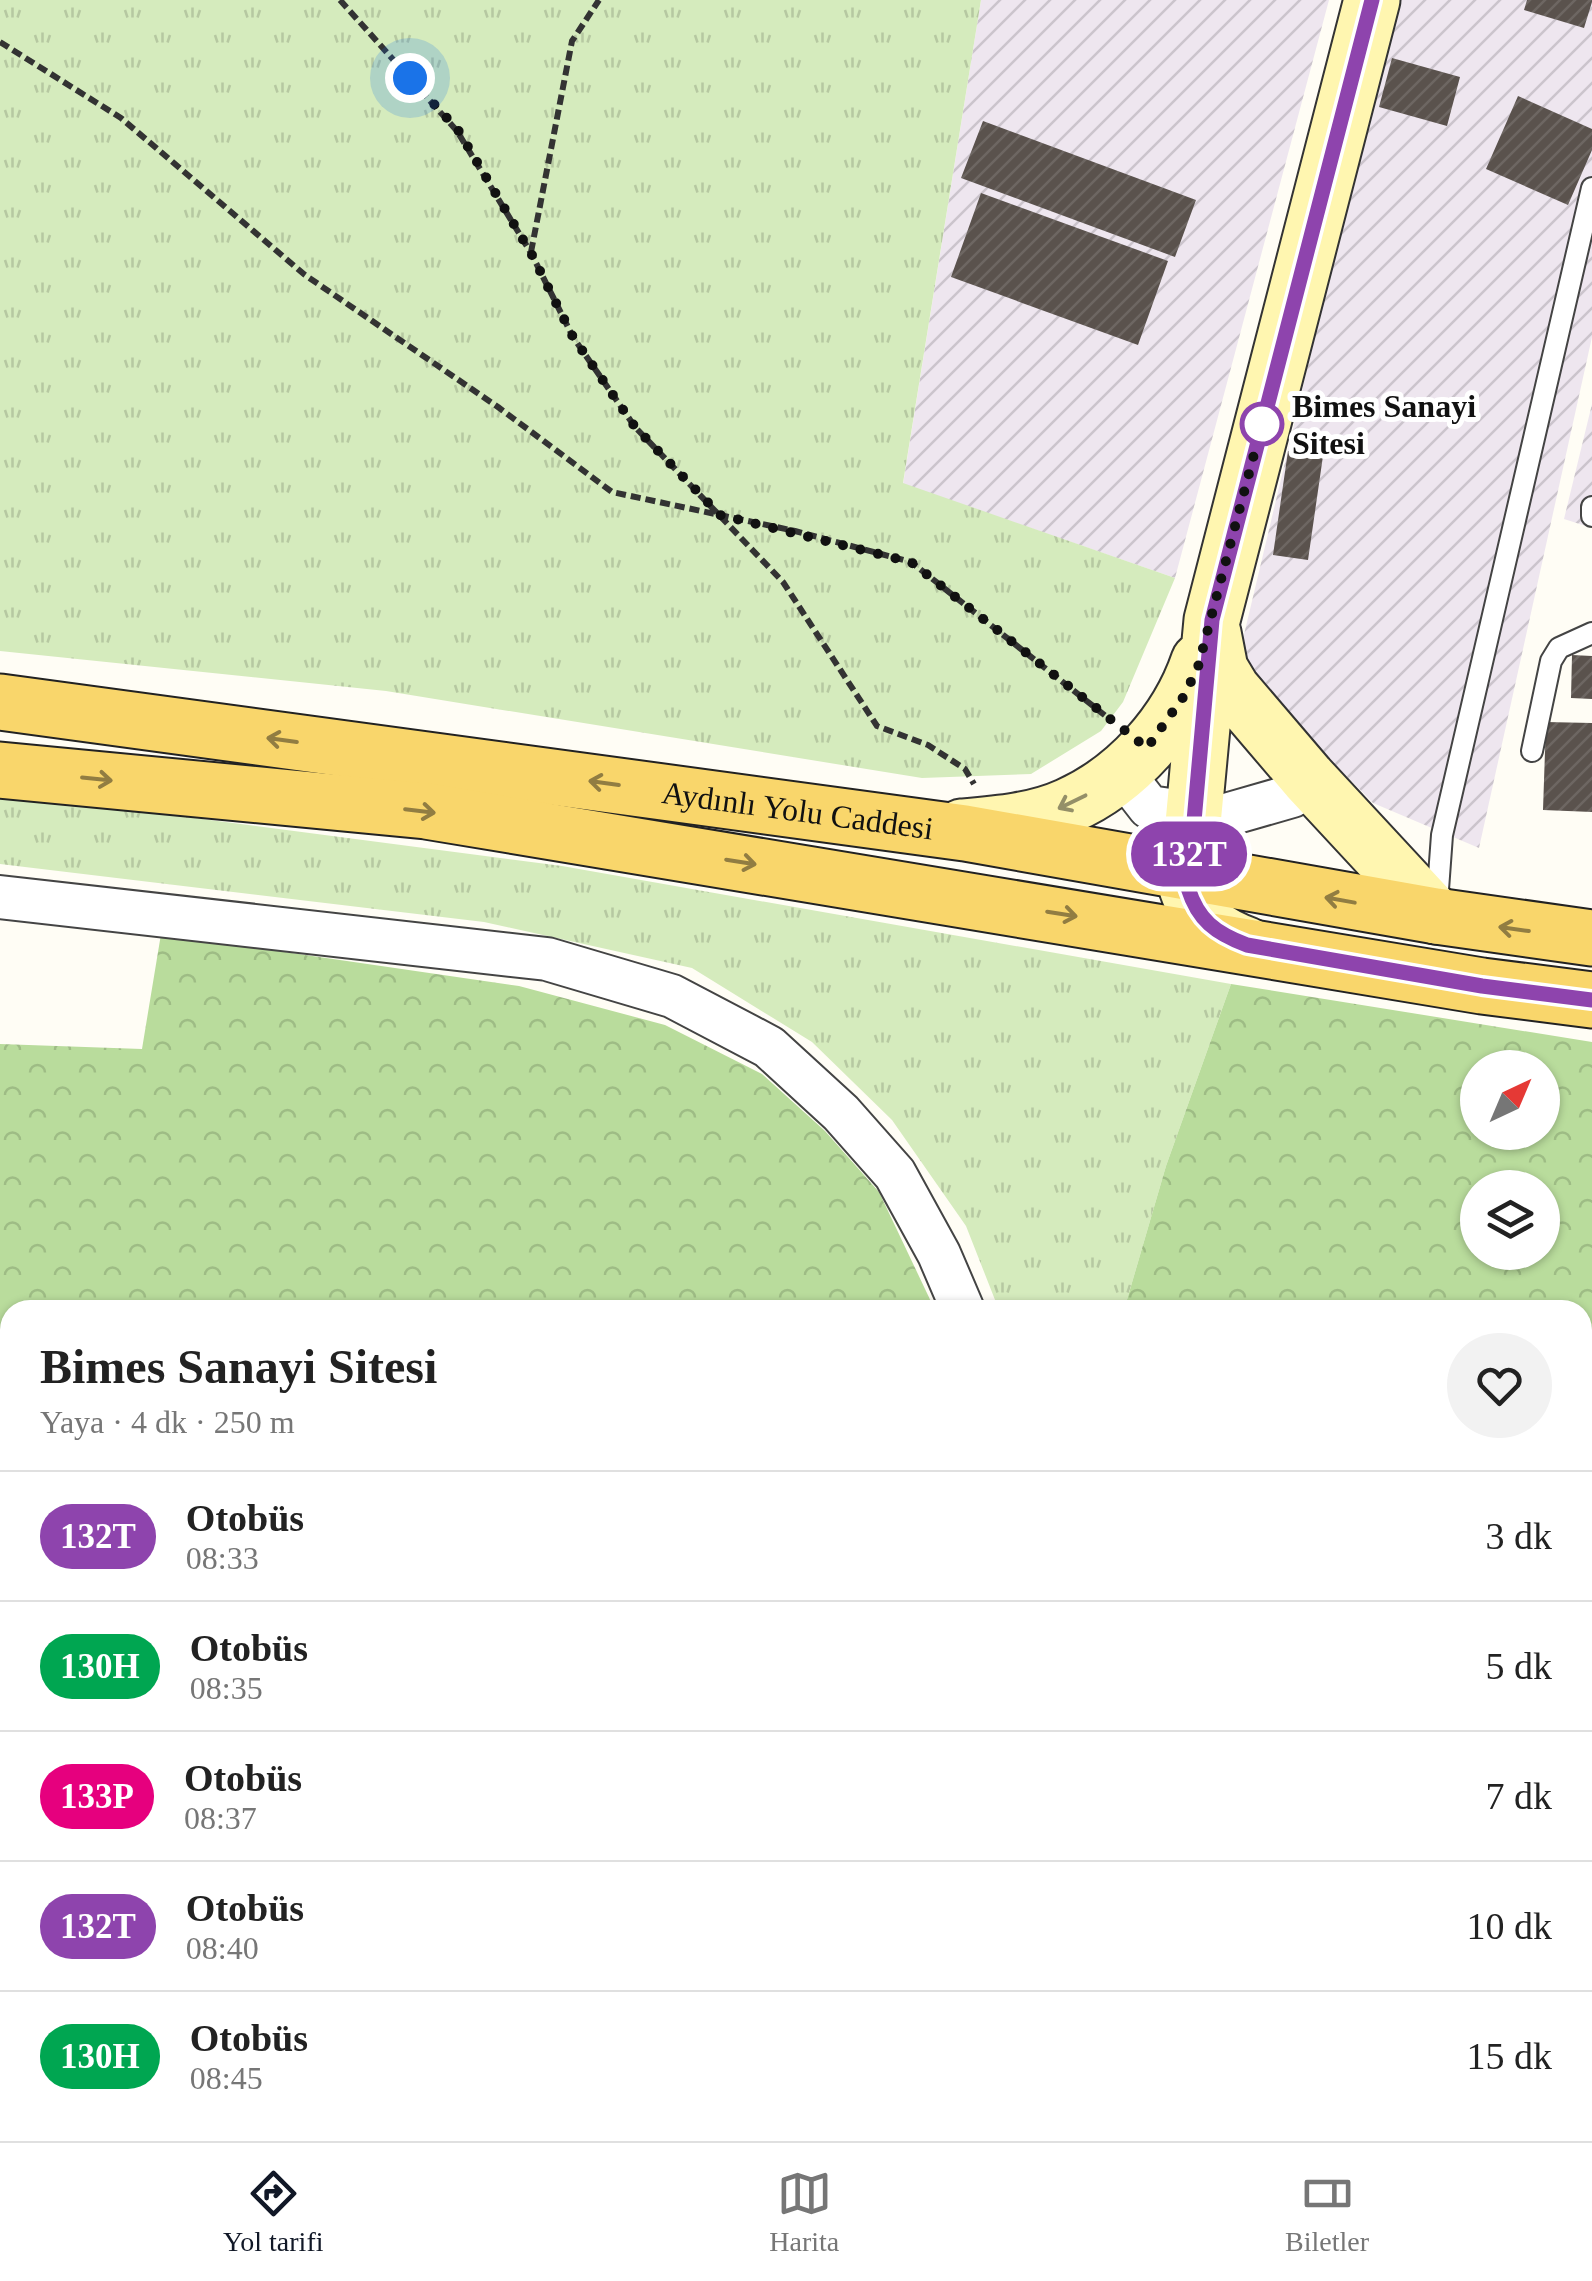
<!DOCTYPE html>
<html lang="tr">
<head>
<meta charset="utf-8">
<style>
  :root { --surface:#fff; --page:#f2f2f2; --text:#222; --muted:#767676; --line:#e0e0e0; --accent:#111827 }
  body { margin:0; font-family:"Times New Roman",serif; background:var(--page); color:var(--text); height:100vh; display:flex; flex-direction:column; font-size:38px; white-space:nowrap }
  * { box-sizing:border-box; margin:0 }
  p { font-size:32px; color:var(--muted) }
  .icon { flex:none; width:55px; height:55px; fill:none; stroke:currentColor; stroke-width:2; stroke-linecap:round; stroke-linejoin:round }
  .map { position:relative; flex:1; overflow:hidden }
  .panel { position:absolute; left:0px; top:1300px; width:1592px; height:842px; display:flex; flex-direction:column; background:var(--surface); border-radius:30px 30px 0 0; box-shadow:0 2px 8px #0004 }
  .panel>* { flex:none }
  .badge { padding:0 20px; border-radius:32px; font-size:35px; line-height:65px }
  .needle { width:65px; rotate:44deg }
  .buttons { position:absolute; left:1460px; top:1050px; display:grid; gap:20px }
  .buttons a { display:grid; place-items:center; width:100px; height:100px; border-radius:50%; background:var(--surface); box-shadow:0 2px 8px #0004; font-size:50px }
  .you { position:absolute; width:50px; height:50px; margin:-25px; border:8px solid #fff; border-radius:50%; background:#1a73e8; box-shadow:0 0 0 15px #1a73e833 }
  .map>.badge { position:absolute; translate:-50% -50%; box-shadow:0 0 0 5px #fff }
  .round { display:grid; place-items:center; flex:none; width:105px; height:105px; border-radius:52px; background:var(--page) }
  .summary { display:flex; align-items:center; justify-content:space-between; height:170px; padding:0 40px }
  h1 { font-size:48px; font-weight:800; line-height:75px }
  ul { padding:0; list-style:none }
  li { display:flex; align-items:center; gap:30px; height:130px; padding:0 40px; border-top:2px solid var(--line) }
  li div { flex:1 }
  li b { display:block; font-size:38px }
  li em { font-style:normal }
  li .badge { min-width:110px; font-weight:700; text-align:center }
  .tabs { display:flex; justify-content:space-around; align-items:center; height:140px; border-top:2px solid var(--line); background:var(--surface); font-size:28px; color:var(--muted) }
  .tabs a { display:grid; justify-items:center; gap:5px }
  .tabs .selected { color:var(--accent) }
  .map>svg:first-child { display:block }
  .industrial { fill:url(#industrial-furrows) }
  .grass { fill:url(#grass-tufts) }
  .forest { fill:url(#forest-crowns); fill-rule:evenodd }
  .building { fill:url(#building-hatch) }
  .lines { fill:none; stroke-linecap:round; stroke-linejoin:round }
  .lane-casing { stroke:#444; stroke-width:24 }
  .street-casing { stroke:#444; stroke-width:46 }
  .secondary-casing { stroke:#333; stroke-width:59 }
  .primary-casing { stroke:#222; stroke-width:59 }
  .path { stroke:#333; stroke-width:6; stroke-dasharray:10 5; stroke-linecap:butt }
  .lane { stroke:#fff; stroke-width:20 }
  .street { stroke:#fff; stroke-width:42 }
  .secondary { stroke:#fff6b0; stroke-width:55 }
  .primary { stroke:#f9d66b; stroke-width:55 }
  .oneway { stroke:#917d42 }
  .oneway2 { stroke:#948f68 }
  .line-casing { stroke:#fff; stroke-width:22 }
  .line { stroke:#8e44ad; stroke-width:15 }
  .walk { stroke:#111; stroke-width:10; stroke-dasharray:0 18 }
  .stop-dot { fill:#fff; stroke:#8e44ad; stroke-width:5 }
  .labels { text-anchor:middle; stroke-width:10; stroke-linejoin:round; paint-order:stroke }
  .stop-label { font-size:32px; font-weight:bold; fill:#111; stroke:#fff; text-anchor:start }
  .street-label { font-size:32px; fill:#111; stroke:#fff }
</style>
</head>
<body>
<div class="map">
<svg width="1592" height="2141" viewBox="0 0 1592 2141">
  <defs>
    <pattern id="industrial-furrows" width="10" height="10" patternUnits="userSpaceOnUse" patternTransform="scale(2.5)"><rect width="10" height="10" fill="#eee6ef"/><path d="M-1 1l2-2M0 10L10 0M9 11l2-2" fill="none" stroke="#cbc4cc"/></pattern>
    <pattern id="grass-tufts" width="24" height="20" patternUnits="userSpaceOnUse" patternTransform="scale(2.5)"><rect width="24" height="20" fill="#d5ebbd"/><path d="M3 7l-1-3M5 7V3M7 7l1-3M15 17l-1-3M17 17v-4M19 17l1-3" fill="none" stroke="#b6c8a1"/></pattern>
    <pattern id="forest-crowns" width="20" height="18" patternUnits="userSpaceOnUse" patternTransform="scale(2.5)"><rect width="20" height="18" fill="#b9dc9c"/><path d="M2 6a3 3 0 1 1 6 0M12 15a3 3 0 1 1 6 0" fill="none" stroke="#9ebc85"/></pattern>
    <pattern id="building-hatch" width="6" height="6" patternUnits="userSpaceOnUse" patternTransform="scale(2.5)"><rect width="6" height="6" fill="#5a524d"/><path d="M-1 1l2-2M0 6l6-6M5 7l2-2" fill="none" stroke="#6d6662"/></pattern>
  </defs>
  <rect width="100%" height="100%" fill="#fffdf5"/>
  <path class="industrial" d="M981,0h348l-154,578 -272,-94z
    M1395,0h197v337l-113,511 -106,-45 -136,-139z
    M1592,404v124l-28,-9z"/>
  <path class="grass" d="M0,0h981l-78,483 272,95 -52,124 -22,29 -70,43 -109,4 -536,-87 -386,-40z
    M0,798l87,6 475,62 669,118 -65,182 -42,144h-125l-33,-84 -74,-106 -80,-78 -120,-74 -208,-46 -484,-58z"/>
  <path class="forest" d="M161,934l358,52 146,39 97,49 63,57 54,61 56,118h-925v822h1572v-319l10,-1v329h-1592v-1097l142,5z
    M1231,984l361,58v713l-9,2 -1,-447h-458l42,-144zM1478,1068h64v64h-64zM1478,1188h64v64h-64z"/>
  <path class="building" d="M1527,0h65v2l-8,26 -60,-18z
    M1392,58l68,19 -13,49 -68,-19z
    M1518,96l74,33v21l-24,55 -82,-36z
    M983,121l213,79 -21,57 -214,-79z
    M981,193l187,68 -30,84 -187,-68z
    M1288,451l35,5 -15,104 -35,-5z
    M1572,655l20,1v43l-21,-1z
    M1546,722l46,1v89l-49,-2z"/>
  <g class="lines">
    <g class="lane-casing">
      <path id="lane" d="M1592,507v9
        M1532,751l19,-90 8,-13 33,-15
        M1437,903l5,-68 150,-647
        M1582,2089l10,-8
        M1524,2141l10,-9"/>
    </g>
    <g class="street-casing">
      <path id="street" d="M1121,771l28,36 70,10 73,-21 16,-18
        M0,897l547,62 125,37 97,51 72,66 54,61 44,80 24,56
        M1582,1788l10,-2"/>
    </g>
    <g class="secondary-casing">
      <path id="secondary" d="M1213,633l7,36 12,20 76,89 128,138
        M962,827c35,-3 73,-6 106,-21 59,-26 110,-83 131,-145
        M1247,945c-32,-12 -49,-25 -60,-57l25,-268 160,-620"/>
    </g>
    <g class="primary-casing">
      <g id="primary">
        <path id="s1" d="M0,702l965,131 471,83 156,22"/>
        <path d="M0,770l426,41 1056,175 110,14"/>
      </g>
    </g>
    <path class="path" d="M340,0l117,131 74,122 42,84 62,90 148,155 94,144 51,19 37,24 9,15
      M0,42l121,76 184,157 193,132 114,85 183,39 116,31 201,159
      M531,252l41,-211 27,-41"/>
    <use href="#lane" class="lane"/>
    <use href="#street" class="street"/>
    <use href="#secondary" class="secondary"/>
    <use href="#primary" class="primary"/>
  </g>
  <defs><path id="oneway-shaft" d="M-6 0H5M1.5-3L5.5 0L1.5 3" fill="none" stroke-width="1.6" stroke-linecap="round" stroke-linejoin="round" transform="scale(2.5)"/></defs>
  <g class="oneway">
    <use href="#oneway-shaft" transform="translate(282 740) rotate(-172)"/>
    <use href="#oneway-shaft" transform="translate(97 779) rotate(6)"/>
    <use href="#oneway-shaft" transform="translate(604 783) rotate(-172)"/>
    <use href="#oneway-shaft" transform="translate(420 811) rotate(7)"/>
    <use href="#oneway-shaft" transform="translate(741 862) rotate(9)"/>
    <use href="#oneway-shaft" transform="translate(1340 900) rotate(-170)"/>
    <use href="#oneway-shaft" transform="translate(1062 914) rotate(9)"/>
    <use href="#oneway-shaft" transform="translate(1514 929) rotate(-172)"/>
  </g>
  <use class="oneway2" href="#oneway-shaft" transform="translate(1072 802) rotate(154)"/>
  <g class="lines">
    <g class="line-casing">
      <path id="line" d="M1372,0l-160,620 -24,268c10,32 27,45 59,57l235,41 110,14"/>
    </g>
    <use href="#line" class="line"/>
    <path class="walk" d="M410,78l48,52 73,123 42,84 62,90 85,88 191,47 236,186 37,-52 14,-29 64,-243"/>
  </g>
  <circle class="stop-dot" cx="1262" cy="424" r="20"/>
  <g class="labels">
    <g class="stop-label">
      <text x="1292" y="417">Bimes Sanayi<tspan x="1292" dy="37">Sitesi</tspan></text>
    </g>
    <g class="street-label">
      <text dy="11" stroke="none"><textPath href="#s1" startOffset="805">Aydınlı Yolu Caddesi</textPath></text>
    </g>
  </g>
</svg>
<div class="buttons">
<a><svg class="needle" viewBox="-14 -14 28 28"><path d="M0-13l5 13h-10z" fill="#e53935"/><path d="M0 13l5-13h-10z" fill="#767676"/></svg></a>
<a><svg class="icon" aria-label="layers" viewBox="0 0 24 24"><path d="M12 4l9 5-9 5-9-5zM3 14l9 5 9-5"/></svg></a>
</div>
<div class="you" style="left:410px;top:78px"></div>
<b class="badge" style="left:1189px;top:854px;background:#8e44ad;color:#fff">132T</b>
<section class="panel">
<div class="summary"><div><h1>Bimes Sanayi Sitesi</h1><p>Yaya · 4 dk · 250 m</p></div><a class="round"><svg class="icon" aria-label="heart" viewBox="0 0 24 24"><path d="M12 20l-8-8c-3-5 5-10 8-4 3-6 11-1 8 4z"/></svg></a></div>
<ul>
<li><span class="badge" style="background:#8e44ad;color:#fff">132T</span><div><b>Otobüs</b><p>08:33</p></div><em>3 dk</em></li>
<li><span class="badge" style="background:#00a651;color:#fff">130H</span><div><b>Otobüs</b><p>08:35</p></div><em>5 dk</em></li>
<li><span class="badge" style="background:#e6007e;color:#fff">133P</span><div><b>Otobüs</b><p>08:37</p></div><em>7 dk</em></li>
<li><span class="badge" style="background:#8e44ad;color:#fff">132T</span><div><b>Otobüs</b><p>08:40</p></div><em>10 dk</em></li>
<li><span class="badge" style="background:#00a651;color:#fff">130H</span><div><b>Otobüs</b><p>08:45</p></div><em>15 dk</em></li>
</ul>
</section>
</div>
<nav class="tabs">
<a class="selected"><svg class="icon" aria-label="directions" viewBox="0 0 24 24"><path d="M12 3l9 9-9 9-9-9zM9 14v-3h6M13 9l2 2-2 2"/></svg>Yol tarifi</a>
<a><svg class="icon" aria-label="map" viewBox="0 0 24 24"><path d="M3 6l6-2 6 2 6-2v14l-6 2-6-2-6 2zM9 4v14M15 6v14"/></svg>Harita</a>
<a><svg class="icon" aria-label="tickets" viewBox="0 0 24 24"><path d="M3 7h18v10H3zM15 7v10"/></svg>Biletler</a>
</nav>
</body>
</html>
